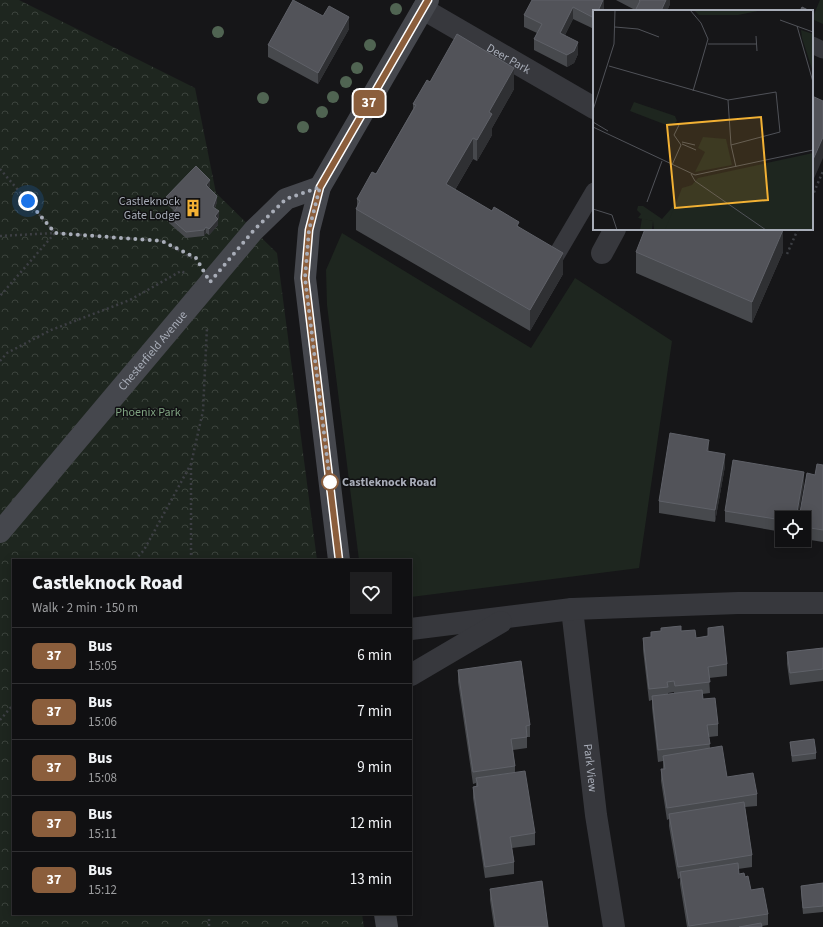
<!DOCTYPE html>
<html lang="en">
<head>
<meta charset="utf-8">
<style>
  :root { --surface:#101012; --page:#1e1e20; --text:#f1f3f6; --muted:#9c9d9f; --line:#303032 }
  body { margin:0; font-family:"Source Sans 3",sans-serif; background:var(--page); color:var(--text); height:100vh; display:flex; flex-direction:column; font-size:15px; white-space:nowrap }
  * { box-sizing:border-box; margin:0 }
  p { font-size:13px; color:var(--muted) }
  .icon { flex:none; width:22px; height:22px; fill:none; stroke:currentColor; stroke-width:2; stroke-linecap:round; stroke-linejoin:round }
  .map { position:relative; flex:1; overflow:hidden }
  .sheet { position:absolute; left:12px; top:559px; width:400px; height:356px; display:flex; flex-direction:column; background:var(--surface); border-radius:0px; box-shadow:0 2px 10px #0003,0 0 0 1px var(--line) }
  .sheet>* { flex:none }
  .badge { padding:0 8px; border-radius:6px; font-size:14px; line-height:26px }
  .fabs { position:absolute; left:775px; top:511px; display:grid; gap:8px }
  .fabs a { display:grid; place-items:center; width:36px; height:36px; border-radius:0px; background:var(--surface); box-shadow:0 2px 10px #0003,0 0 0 1px var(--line); font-size:20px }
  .you { position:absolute; width:20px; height:20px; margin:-10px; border:3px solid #fff; border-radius:50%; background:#1a73e8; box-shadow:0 0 0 6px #1a73e833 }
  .map>.badge { position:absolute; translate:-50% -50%; box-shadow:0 0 0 2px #fff }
  .round { display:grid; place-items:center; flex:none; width:42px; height:42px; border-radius:0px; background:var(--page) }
  .headline { display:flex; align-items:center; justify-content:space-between; height:68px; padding:0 20px }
  h1 { font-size:19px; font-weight:800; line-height:30px }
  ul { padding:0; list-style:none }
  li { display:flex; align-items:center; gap:12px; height:56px; padding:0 20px; border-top:1px solid var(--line) }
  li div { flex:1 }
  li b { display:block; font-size:15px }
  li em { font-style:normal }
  li .badge { min-width:44px; font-weight:700; text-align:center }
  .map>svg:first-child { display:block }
  .grass { fill:#1e261f }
  .park { fill:url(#park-crowns) }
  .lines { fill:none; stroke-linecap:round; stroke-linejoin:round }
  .path { stroke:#3d3f44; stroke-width:2.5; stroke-dasharray:2 3; stroke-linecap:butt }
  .lane { stroke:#37383d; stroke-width:17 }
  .street { stroke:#37383d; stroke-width:22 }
  .secondary { stroke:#45474d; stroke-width:22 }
  .tree { fill:#506452 }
  .wall { fill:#47494d; fill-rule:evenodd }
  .shaded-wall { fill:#2f3033 }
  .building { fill:#525359; stroke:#5f6168 }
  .line-casing { stroke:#fff; stroke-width:9 }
  .line { stroke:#8b5e3c; stroke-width:6 }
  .walk { stroke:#a8adb8; stroke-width:4; stroke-dasharray:0 7.2 }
  .stop-dot { fill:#fff; stroke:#8b5e3c; stroke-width:2 }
  .labels { text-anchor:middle; stroke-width:3; stroke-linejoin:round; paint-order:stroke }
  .street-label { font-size:12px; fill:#a8adb8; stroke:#111113 }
  .poi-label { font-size:12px; fill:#a8adb8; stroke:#111113; text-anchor:end }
  .park-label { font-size:12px; fill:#7fa381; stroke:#111113 }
  .stop-label { font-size:12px; font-weight:bold; fill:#a8adb8; stroke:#111113; text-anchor:start }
  .inset-road { fill:none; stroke:#505258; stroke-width:1 }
  .view { fill:#f2b134; fill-opacity:0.15; stroke:#f2b134; stroke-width:2 }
  .inset-edge { fill:none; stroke:#a8adb8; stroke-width:2 }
</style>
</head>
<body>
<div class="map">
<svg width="823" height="927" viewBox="0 0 823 927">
  <defs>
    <pattern id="park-crowns" width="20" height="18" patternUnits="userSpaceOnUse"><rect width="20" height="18" fill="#1e261f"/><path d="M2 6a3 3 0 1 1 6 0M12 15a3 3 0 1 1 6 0" fill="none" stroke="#3c433d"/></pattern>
  </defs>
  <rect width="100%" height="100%" fill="#161618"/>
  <path class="grass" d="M820,0h3v24l-11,-5z
    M342,233l189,115 44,-70 97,63 -33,227 -228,29v-37h-52l-32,-255 -1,-35z"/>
  <path class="park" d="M0,0h19l176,88 21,105 61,60 40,307h-304v354h349l2,13h-364z"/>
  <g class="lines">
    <path class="path" d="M0,169l55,64 -55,63
      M812,197l11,-26
      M0,236l55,-3 107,8 34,19
      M787,254l11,-25
      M0,361l7,-8 44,-23 79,-30 51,-29 4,2
      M135,560l9,-10 47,-86
      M191,560v-96l12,-53 4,-84
      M0,720l13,-15
      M209,914v13"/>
    <path class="lane" d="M812,45l11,5
      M554,259l40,-68"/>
    <g class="street">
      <path id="s1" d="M423,9l171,99"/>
      <path d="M602,253l13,-24"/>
      <path id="s2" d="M572,609l24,206 18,112"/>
      <path d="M411,629l161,-20 166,-6h85"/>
      <path d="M411,675l90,-53"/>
    </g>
    <g class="secondary">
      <path id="s3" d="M0,532l254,-302 32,-31 34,-12"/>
      <path d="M339,560l-34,-282 4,-48 11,-43 108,-187"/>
      <path d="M385,914l2,13"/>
    </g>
  </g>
  <g class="tree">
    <circle cx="396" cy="9" r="6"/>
    <circle cx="218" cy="32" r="6"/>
    <circle cx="370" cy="45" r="6"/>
    <circle cx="357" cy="68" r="6"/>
    <circle cx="346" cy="82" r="6"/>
    <circle cx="333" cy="97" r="6"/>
    <circle cx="263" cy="98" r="6"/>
    <circle cx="322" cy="112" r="6"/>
    <circle cx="303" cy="127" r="6"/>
  </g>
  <path class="wall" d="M604,0v9l-10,2v18l-21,-10 -8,16 13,19 -4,9 -7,4 -33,-17v-11l3,-6 -13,-6v-12z
    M616,0h54v4l-3,7h-32v-1z
    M323,16l26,13 -31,55 -50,-27v-12z
    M430,82l84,7 -22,39v7l-15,26 -4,-2 -18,31 64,37 44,47 -33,57 -174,-101v-21l1,-2v-8l19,-25 37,-65v-5z
    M210,186l-1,2 8,14 -2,6 4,9 -1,2v6l-9,10 -3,-2 -2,3 -18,2 -17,-15v-6l5,-6 -8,-8v-6z
    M636,252h147l-31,71 -116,-50z
    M709,452l16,14 -10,56 -56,-9v-12z
    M823,465v77l-19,-3v-21l11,-43z
    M804,484l-22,34v14l-57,-10v-11z
    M708,628l19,36v12l-18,2 1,15 -8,1 1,5 15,25v12l-9,1 1,11 17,29 30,17v12l-12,1 7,48v12l-14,2 1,5 6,3 6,13 17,24v11l-6,1v1h-75l-7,-43v-6l-2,1 -9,-53v-7l-2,1 -6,-39v-12h2v-8l-5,1 -6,-54v-8l-3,1 -6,-51v-12h8v-6l30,-1 15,7 12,-2zM674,692v2h-6v-1z
    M823,648v33l-33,4 -3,-21v-12z
    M458,670l72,55v12h-3v11l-14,2 2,16v7l20,60v12l-23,3 2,14v12l-29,4 -12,-80v-11l3,-1v-3l-3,1 -15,-102z
    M790,742l26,11v6l-24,3z
    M823,883v29l-20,2 -2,-22v-6z
    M490,889l58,38h-54l-4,-27z"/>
  <path class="shaded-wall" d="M603,0h1v9l-1,2h-5z
    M666,0h4v4l-3,7h-6z
    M573,7v12l-13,26v-12z
    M349,17v12l-31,55v-11z
    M578,42v12l-4,9 -7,4v-12z
    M514,68v21l-22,39v7l-15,26v-21l12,-28z
    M823,137v21l-11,25v-21z
    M473,138v21l-27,46v-21z
    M210,180v6l-4,5v-6z
    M217,196v6l-4,11v-6z
    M219,211v6l-2,3 1,-1v6l-9,10v-6l6,-13z
    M206,227v6l-2,3v-6z
    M783,230v22l-31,71v-21z
    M563,253v21l-33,57v-21z
    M709,440v12l-2,-1z
    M725,454v12l-10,56v-12z
    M804,472v12l-6,34h-2z"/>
  <path class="building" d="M293,0l30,16 6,-10 20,11 -31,56 -50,-28z
    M532,0h71l-5,11h-4v7l-21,-11 -13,26 18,9 -4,9 -7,4 -33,-16 8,-15 -18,-9z
    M639,0h27l-5,11h-26l5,-10z
    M802,7l8,4h-10z
    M457,34l57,34 -25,44 3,2 -15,26 -4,-2 -27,46 46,27 2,-4 25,15 -2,4 46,27 -33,57 -174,-101 4,-8 -3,-2 15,-27 4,2 40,-69 -3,-1 14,-24 3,2z
    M812,96l11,5v36l-11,25z
    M196,166l14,14 -4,5 11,11 -4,11 6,4 -4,5 3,3 -9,10 -3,-2 -2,3 -18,2 -17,-15 8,-9 -11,-11z
    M645,229h134l4,1 -31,72 -116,-50z
    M670,433l39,7 -2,11 18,3 -10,56 -56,-9z
    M733,460l71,12 -8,46h-14v2l-57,-9z
    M817,464l6,1v65l-19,-3v-9h-5l8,-45 8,2z
    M681,626v5l14,-1 1,8 12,-2v-8l15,-2 4,38 -19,3 2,15 -35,4 -1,-5 -7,1 1,5 -19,2 -6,-51 8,-1v-5l10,-1v-3z
    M823,648v21l-33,4 -3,-21z
    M521,661l9,64 -4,1 1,11 -16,2 4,27 -42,6 -15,-102z
    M702,690l1,9 12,-1 3,26 -11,1 3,19 -52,6 -6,-54z
    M814,739l2,14 -24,3 -2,-14z
    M722,746l5,31 26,-4 4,21 -90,14 -6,-39h4l-2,-13z
    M525,771l10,62 -25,4 4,25 -29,5 -12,-80 5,-1 -2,-8z
    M744,802l8,53 -74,12 -9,-53z
    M738,863l1,11 5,-1 1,4 3,-1 3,14 12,-2 5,26 -79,12 -9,-54z
    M542,881l6,46h-52l-6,-38z
    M823,883v23l-20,2 -2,-22z
    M761,923l1,4h-23z"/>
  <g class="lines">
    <g class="line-casing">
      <path id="line" d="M339,560l-34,-282 4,-48 11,-43 108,-187"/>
    </g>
    <use href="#line" class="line"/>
    <path class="walk" d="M28,201l27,32 107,8 34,17 14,24 44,-52 32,-31 34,-12 -11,43 -4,48 25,204"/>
  </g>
  <defs>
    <g id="building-bare" transform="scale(1.38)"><path d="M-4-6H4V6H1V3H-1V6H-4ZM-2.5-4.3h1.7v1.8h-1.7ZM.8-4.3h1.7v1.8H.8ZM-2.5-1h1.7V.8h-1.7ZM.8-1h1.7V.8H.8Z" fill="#f2b134" stroke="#111113" stroke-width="2.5" paint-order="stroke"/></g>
  </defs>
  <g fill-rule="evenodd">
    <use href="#building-bare" x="193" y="208"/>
  </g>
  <circle class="stop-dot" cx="330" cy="482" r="8"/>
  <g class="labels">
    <g class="street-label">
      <text dy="4" stroke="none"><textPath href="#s1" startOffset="99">Deer Park</textPath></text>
      <text dy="4" stroke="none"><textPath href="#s3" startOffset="237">Chesterfield Avenue</textPath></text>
      <text dy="4" stroke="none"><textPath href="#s2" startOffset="160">Park View</textPath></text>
    </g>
    <g class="poi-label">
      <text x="180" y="205">Castleknock<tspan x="180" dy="14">Gate Lodge</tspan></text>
    </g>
    <g class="park-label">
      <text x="148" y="416">Phoenix Park</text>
    </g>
    <g class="stop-label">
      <text x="342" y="486">Castleknock Road</text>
    </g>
  </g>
  <g transform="translate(593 10)">
    <rect width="220" height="220" fill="#161618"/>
    <path d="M101,0h69l-25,5h-39zM208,20l12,4v38l-11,-34zM41,92l41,14 2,5 -3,3 -3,-1 -2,3 -39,-15zM110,127l23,2 6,26 -37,7 10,-20 -7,-4zM49,208l11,3 -1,9h-12z" fill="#1e261f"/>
    <path d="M85,191v29h-24l-1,-9 -15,-3 3,-4 -4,-4 1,-4h5l19,13z" fill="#1e261f"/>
    <path d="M220,143v77h-148l17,-42 10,-3 6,-7z" fill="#1e261f"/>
    <path class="inset-road" d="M97,0l11,13 7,16 -15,52M187,10l33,12M204,16l16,56M22,17l23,2 21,8M163,26l1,15M115,34h49M16,56l119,34M0,100l21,-66 1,-34M0,112l15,9M0,117l102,48 118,-25M89,132l13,3M89,134l14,6M138,135l-3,-45 48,-8 4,40 -49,13 5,22M79,155l9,-20 -7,-10 5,-10M98,164l4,7 71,49M54,192l15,-41M0,199l19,6 5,15"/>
    <path class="view" d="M168,107l7,83 -93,8 -8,-83z"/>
    <rect width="220" height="220" class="inset-edge"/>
  </g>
</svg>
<div class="fabs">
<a><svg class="icon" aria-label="locate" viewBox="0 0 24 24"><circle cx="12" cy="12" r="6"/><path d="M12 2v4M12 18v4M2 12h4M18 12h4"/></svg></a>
</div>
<div class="you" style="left:28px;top:201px"></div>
<b class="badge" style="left:369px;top:103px;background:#8b5e3c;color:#fff">37</b>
<section class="sheet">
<div class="headline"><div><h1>Castleknock Road</h1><p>Walk · 2 min · 150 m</p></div><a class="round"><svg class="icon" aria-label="heart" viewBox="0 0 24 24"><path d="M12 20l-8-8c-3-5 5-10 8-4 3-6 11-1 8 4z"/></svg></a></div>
<ul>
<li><span class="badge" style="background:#8b5e3c;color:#fff">37</span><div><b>Bus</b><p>15:05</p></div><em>6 min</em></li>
<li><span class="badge" style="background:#8b5e3c;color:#fff">37</span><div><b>Bus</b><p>15:06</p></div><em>7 min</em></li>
<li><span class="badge" style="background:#8b5e3c;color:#fff">37</span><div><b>Bus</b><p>15:08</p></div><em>9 min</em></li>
<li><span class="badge" style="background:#8b5e3c;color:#fff">37</span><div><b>Bus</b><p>15:11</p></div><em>12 min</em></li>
<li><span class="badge" style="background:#8b5e3c;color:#fff">37</span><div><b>Bus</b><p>15:12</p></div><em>13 min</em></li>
</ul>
</section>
</div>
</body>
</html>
